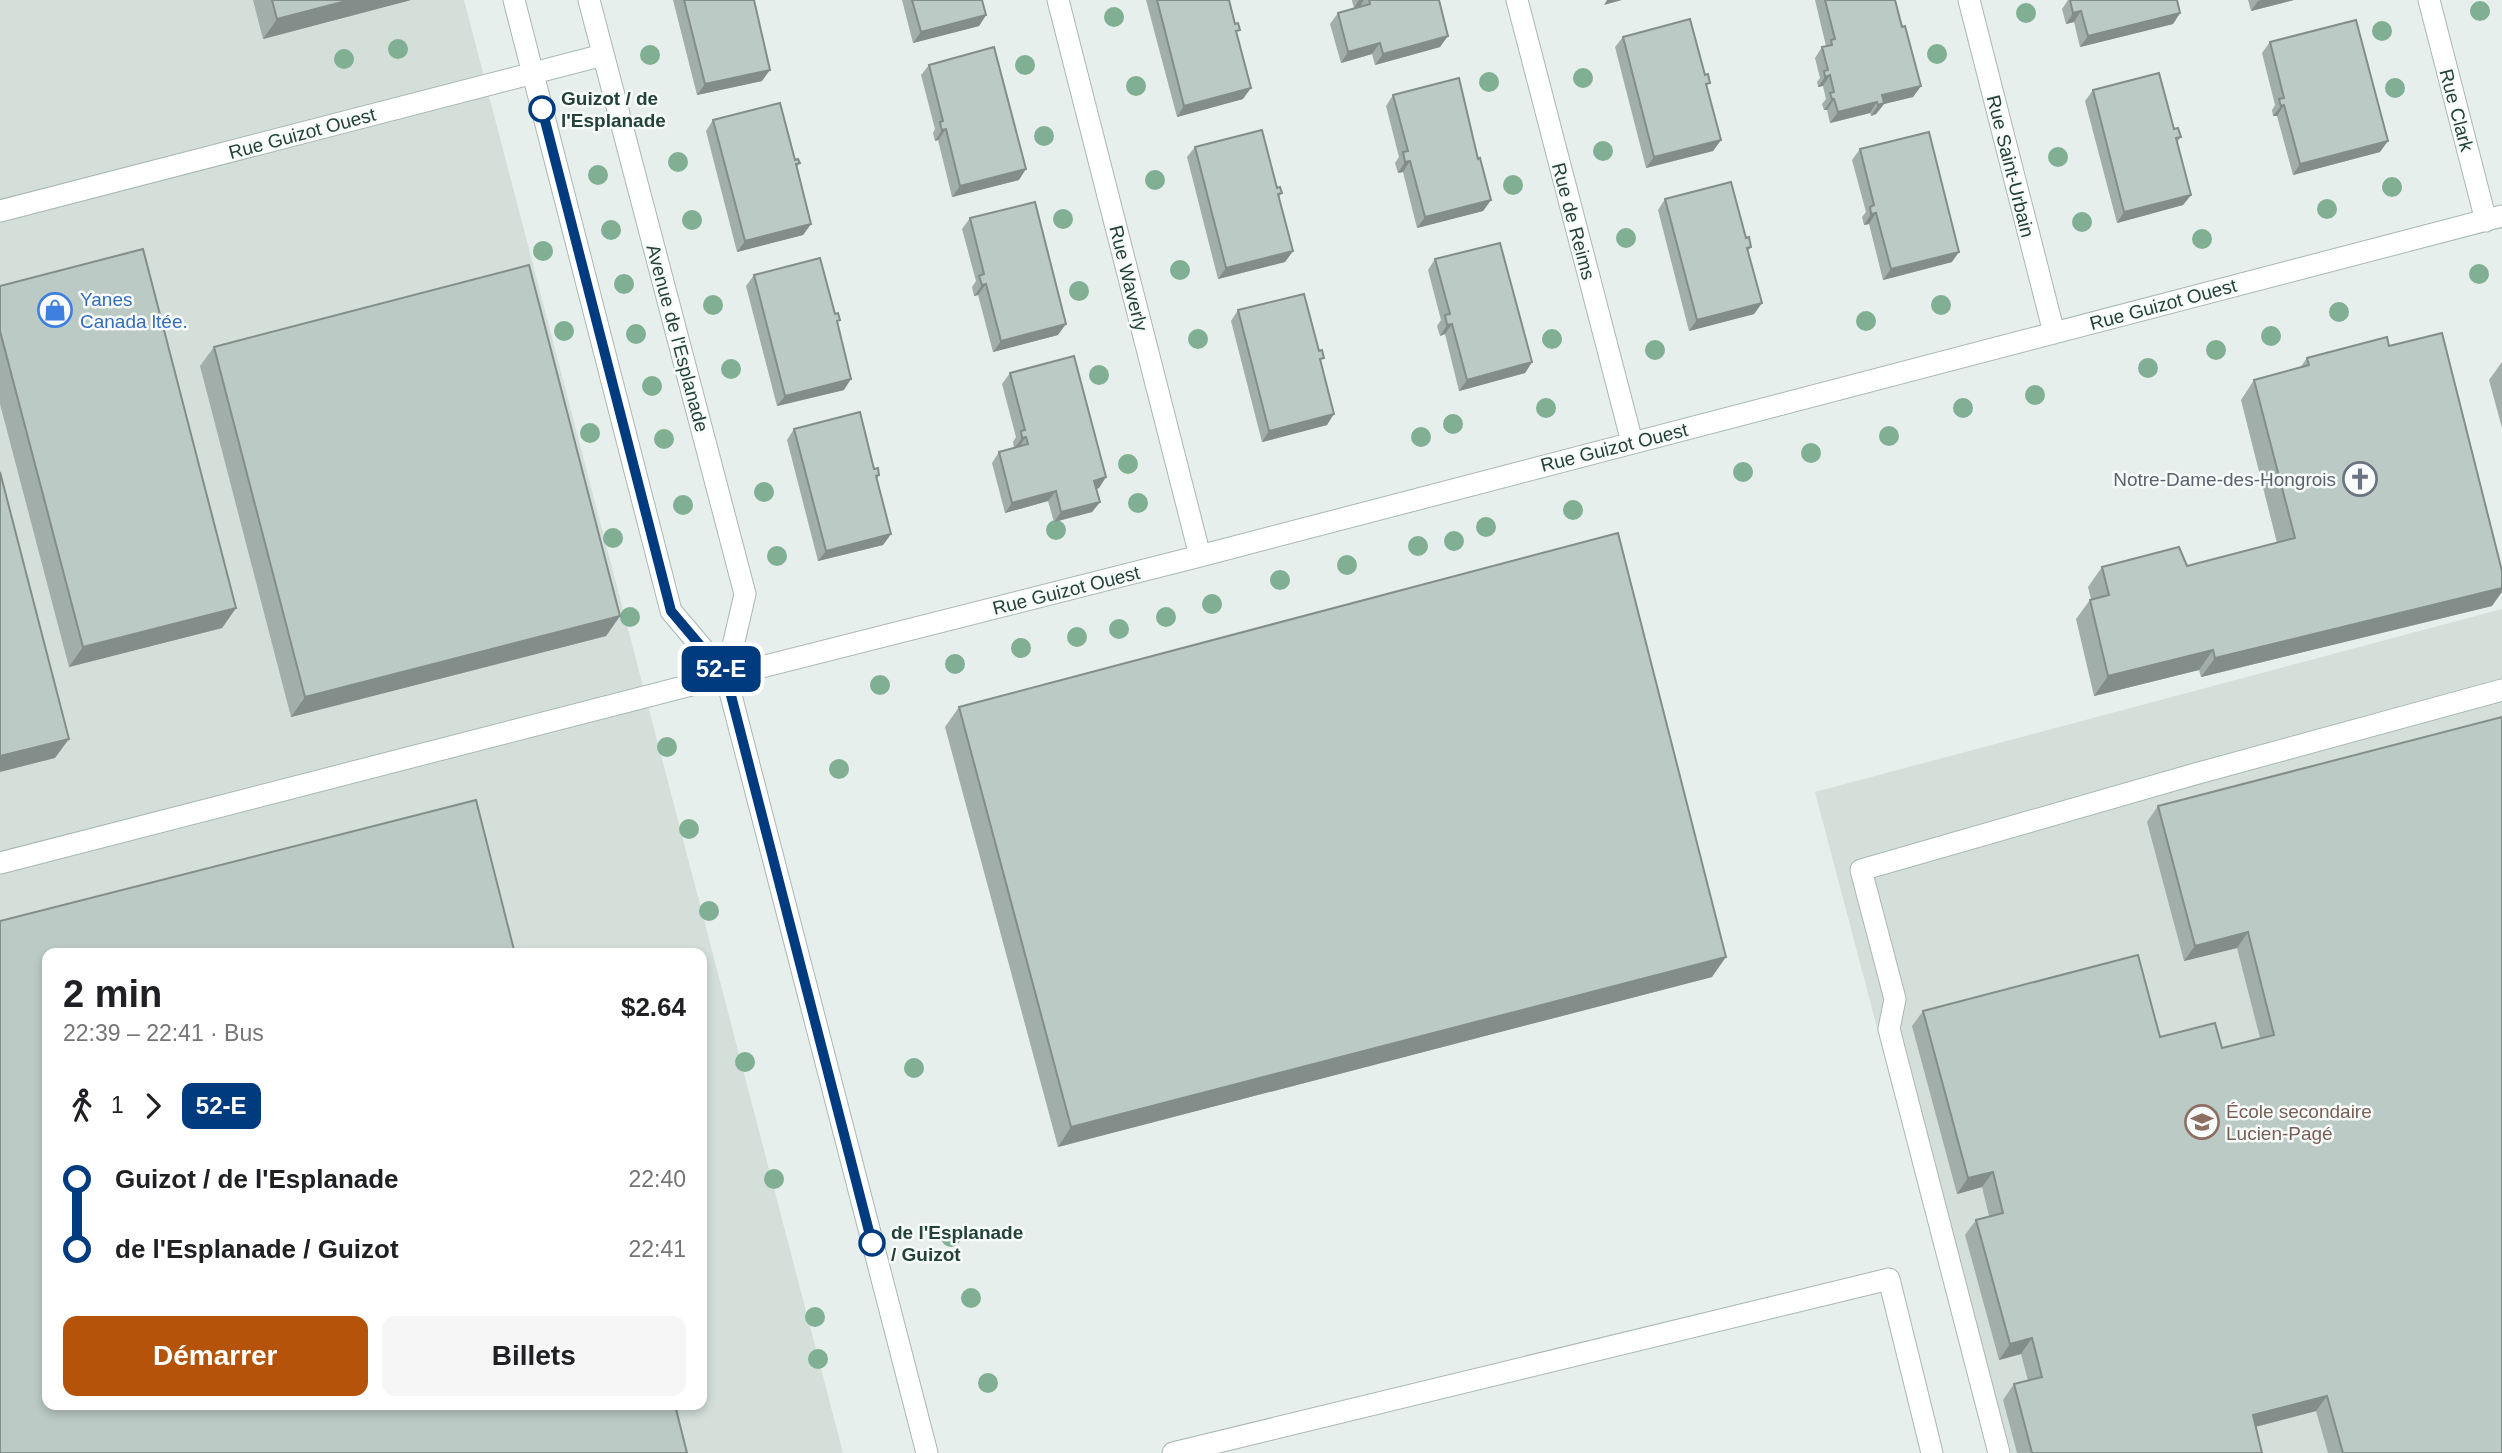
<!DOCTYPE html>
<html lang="fr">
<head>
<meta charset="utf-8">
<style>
  :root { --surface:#fff; --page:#f6f6f6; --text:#202124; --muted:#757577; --accent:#b45309 }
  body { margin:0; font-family:Arial,sans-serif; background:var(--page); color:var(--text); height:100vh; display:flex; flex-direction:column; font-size:26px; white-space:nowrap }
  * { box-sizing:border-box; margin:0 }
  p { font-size:23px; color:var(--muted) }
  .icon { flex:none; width:38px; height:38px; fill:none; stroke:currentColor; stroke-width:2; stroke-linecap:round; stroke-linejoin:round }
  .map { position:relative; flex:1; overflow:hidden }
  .drawer { position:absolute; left:42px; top:948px; width:665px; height:462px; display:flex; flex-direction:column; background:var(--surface); border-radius:14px; box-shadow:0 4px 10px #0003 }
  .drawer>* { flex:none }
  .badge { padding:0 14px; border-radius:10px; font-size:24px; line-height:46px }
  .map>.badge { position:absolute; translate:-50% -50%; box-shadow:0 0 0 4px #fff }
  .legs { display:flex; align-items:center; gap:10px; height:77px; padding:0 21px; font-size:23px }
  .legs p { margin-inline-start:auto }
  .summary { display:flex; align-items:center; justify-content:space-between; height:119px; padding:0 21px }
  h1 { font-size:38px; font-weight:600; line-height:52px }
  .action { display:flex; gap:14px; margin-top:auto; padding:14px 21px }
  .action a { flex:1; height:80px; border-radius:14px; background:var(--accent); color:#fff; font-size:28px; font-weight:600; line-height:80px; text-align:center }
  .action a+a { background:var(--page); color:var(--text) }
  ul { padding:0 21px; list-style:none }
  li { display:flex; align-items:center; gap:24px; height:70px; font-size:26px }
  li i { display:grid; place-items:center; width:10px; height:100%; margin:0 9px; background:currentColor }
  li i::after { content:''; width:18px; height:18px; margin:-9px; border:5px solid; border-radius:50%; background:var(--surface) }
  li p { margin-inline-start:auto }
  li:first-child i { background:linear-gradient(#0000 50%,currentColor 0) }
  li:last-child i { background:linear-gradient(currentColor 50%,#0000 0) }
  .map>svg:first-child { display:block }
  .built { fill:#d4dfda; fill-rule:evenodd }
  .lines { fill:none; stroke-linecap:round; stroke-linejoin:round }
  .service-casing { stroke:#a8b8b2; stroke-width:23 }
  .minor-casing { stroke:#a8b8b2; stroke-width:23 }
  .service { stroke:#fff; stroke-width:21 }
  .minor { stroke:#fff; stroke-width:21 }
  .tree { fill:#80af93 }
  .wall { fill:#a1aea9 }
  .shaded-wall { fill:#838d89 }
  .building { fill:#bbcac4; stroke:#838d89; stroke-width:2 }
  .line-1-casing { stroke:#fff; stroke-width:16 }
  .line-1 { stroke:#003b80; stroke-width:10 }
  .stop-1-dot { fill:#fff; stroke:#003b80; stroke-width:3.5 }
  .labels { text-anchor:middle; stroke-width:5; stroke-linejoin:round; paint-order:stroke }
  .stop-label { font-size:19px; font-weight:bold; fill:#24423a; stroke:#f7fbf9; text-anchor:start }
  .street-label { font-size:19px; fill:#24423a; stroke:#f7fbf9 }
  .shop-label { font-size:19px; fill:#366cbe; stroke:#f7fbf9; text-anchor:start }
  .worship-label { font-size:19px; fill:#5b616d; stroke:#f7fbf9; text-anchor:end }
  .education-label { font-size:19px; fill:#785e54; stroke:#f7fbf9; text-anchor:start }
</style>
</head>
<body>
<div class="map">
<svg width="2502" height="1453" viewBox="0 0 2502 1453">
  <rect width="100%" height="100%" fill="#e6efeb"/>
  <path class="built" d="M0,0h464l379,1453h-843zM47,954h655v451h-655z
    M2502,609v844h-513l-174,-661z"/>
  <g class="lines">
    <g class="service-casing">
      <path id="service" d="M0,863l726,-187
        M1173,1453l716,-174 43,174
        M1999,1453l-110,-424 6,-30 -34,-129 334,-96 307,-84"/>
    </g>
    <g class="minor-casing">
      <path id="minor" d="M514,0l157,611 55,65 201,777
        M589,0l156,594 -19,82
        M1058,0l142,556
        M1517,0l115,442
        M1969,0l85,333
        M2429,0l57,221
        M0,211l603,-156
        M726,676l474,-120 1302,-340"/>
    </g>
    <use href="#service" class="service"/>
    <use href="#minor" class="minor"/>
  </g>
  <g class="tree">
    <circle cx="2480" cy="11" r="10"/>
    <circle cx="2026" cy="13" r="10"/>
    <circle cx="1114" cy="17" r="10"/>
    <circle cx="2382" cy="31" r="10"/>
    <circle cx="398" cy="49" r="10"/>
    <circle cx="1937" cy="54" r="10"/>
    <circle cx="650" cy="55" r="10"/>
    <circle cx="344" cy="59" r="10"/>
    <circle cx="1025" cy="65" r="10"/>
    <circle cx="1583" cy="78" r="10"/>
    <circle cx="1489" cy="82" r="10"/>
    <circle cx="1136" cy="86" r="10"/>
    <circle cx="2395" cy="88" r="10"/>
    <circle cx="1044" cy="136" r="10"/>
    <circle cx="1603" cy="151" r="10"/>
    <circle cx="2058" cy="157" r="10"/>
    <circle cx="678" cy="162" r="10"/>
    <circle cx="598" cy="175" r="10"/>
    <circle cx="1155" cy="180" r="10"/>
    <circle cx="1513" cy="185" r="10"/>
    <circle cx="2392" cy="187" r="10"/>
    <circle cx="2327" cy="209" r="10"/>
    <circle cx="1063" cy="219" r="10"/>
    <circle cx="692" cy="220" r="10"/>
    <circle cx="2082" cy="222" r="10"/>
    <circle cx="611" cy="230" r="10"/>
    <circle cx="1626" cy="238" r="10"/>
    <circle cx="2202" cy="239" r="10"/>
    <circle cx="543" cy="251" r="10"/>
    <circle cx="1180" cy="270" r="10"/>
    <circle cx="2479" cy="274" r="10"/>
    <circle cx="624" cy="284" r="10"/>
    <circle cx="1079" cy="291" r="10"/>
    <circle cx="713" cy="305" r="10"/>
    <circle cx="1941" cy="305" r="10"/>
    <circle cx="2339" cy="312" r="10"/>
    <circle cx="1866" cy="321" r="10"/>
    <circle cx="564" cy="331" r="10"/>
    <circle cx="636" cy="334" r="10"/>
    <circle cx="2271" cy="336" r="10"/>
    <circle cx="1198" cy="339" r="10"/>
    <circle cx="1552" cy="339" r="10"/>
    <circle cx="1655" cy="350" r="10"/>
    <circle cx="2216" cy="350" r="10"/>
    <circle cx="2148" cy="368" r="10"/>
    <circle cx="731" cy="369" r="10"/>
    <circle cx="1099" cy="375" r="10"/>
    <circle cx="652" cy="386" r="10"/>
    <circle cx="2035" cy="395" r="10"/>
    <circle cx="1546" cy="408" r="10"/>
    <circle cx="1963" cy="408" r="10"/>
    <circle cx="1453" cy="424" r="10"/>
    <circle cx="590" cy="433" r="10"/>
    <circle cx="1889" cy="436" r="10"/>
    <circle cx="1421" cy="437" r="10"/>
    <circle cx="664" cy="439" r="10"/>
    <circle cx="1811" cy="453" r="10"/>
    <circle cx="1128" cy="464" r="10"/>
    <circle cx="1743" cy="472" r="10"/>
    <circle cx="764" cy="492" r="10"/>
    <circle cx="1138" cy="503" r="10"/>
    <circle cx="683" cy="505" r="10"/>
    <circle cx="1573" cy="510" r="10"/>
    <circle cx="1486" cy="527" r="10"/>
    <circle cx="1056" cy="530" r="10"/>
    <circle cx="613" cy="538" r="10"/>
    <circle cx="1454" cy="541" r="10"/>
    <circle cx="1418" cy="546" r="10"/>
    <circle cx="777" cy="556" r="10"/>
    <circle cx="1347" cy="565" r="10"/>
    <circle cx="1280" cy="580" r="10"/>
    <circle cx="1212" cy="604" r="10"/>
    <circle cx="630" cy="617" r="10"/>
    <circle cx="1166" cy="617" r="10"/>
    <circle cx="1119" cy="629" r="10"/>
    <circle cx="1077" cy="637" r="10"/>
    <circle cx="1021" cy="648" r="10"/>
    <circle cx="955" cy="664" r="10"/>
    <circle cx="880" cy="685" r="10"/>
    <circle cx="667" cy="747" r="10"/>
    <circle cx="839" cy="769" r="10"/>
    <circle cx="689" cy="829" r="10"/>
    <circle cx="709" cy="911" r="10"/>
    <circle cx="745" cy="1062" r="10"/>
    <circle cx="914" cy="1068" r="10"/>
    <circle cx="774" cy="1179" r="10"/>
    <circle cx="951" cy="1237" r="10"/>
    <circle cx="971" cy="1298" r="10"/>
    <circle cx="815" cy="1317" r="10"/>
    <circle cx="818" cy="1359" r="10"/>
    <circle cx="988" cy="1383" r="10"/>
  </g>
  <path class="wall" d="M253,0h158l-148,39z
    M673,0h81l8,81 -65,14z
    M902,0h80l4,15 -7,11 -66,17z
    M1146,0h83l8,35 6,64 -66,18z
    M1352,0h87l1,47 -65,18 -3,-11 -31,9 -11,-39 8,-11 22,-6v-1l-6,2 -2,-7z
    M1815,0h80l26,86 -8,11 -29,7 -8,10 -5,2 -1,-3 -40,10 -3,-13h-3l-2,-6 4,-5 -3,-13 -5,1 -1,-5 3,-4 -5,-20 7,-11 4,-1z
    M2068,0h109l3,13 -7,11 -93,23 -6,-25 -8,2 -4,-15z
    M2248,0h46l-43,11z
    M1623,37l84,50 14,53 -8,11 -67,17 -31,-121z
    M2270,42l110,110 -87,23 -16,-59h-4l-1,-6 3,-5 -13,-52z
    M929,65l90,115 -67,17 -14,-57 -3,1 -2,-8 2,-4 -14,-54z
    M2093,90l81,39 7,8 -4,5 14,53 -8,10 -66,18 -32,-122z
    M1393,95l85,64 13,41 -8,11 -66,17 -14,-56 -5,1 -3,-10 4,-6 -13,-51z
    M713,120l87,43 -4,5 15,56 -8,11 -66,17 -31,-121z
    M1195,147l82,41 5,5 -3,4 14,54 -8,11 -67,17 -31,-122z
    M1860,149l92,113 -69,18 -14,-56 -5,1 -2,-8 4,-5 -14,-52z
    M1665,199l81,39 5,9 -3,4 14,52 -8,11 -65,17 -31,-121z
    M970,218l88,117 -65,17 -15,-57 -4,1 -2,-9 4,-6 -14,-52z
    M1435,259l97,103 -7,11 -66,18 -14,-57 -5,2 -3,-10 4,-6 -13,-50z
    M754,275l83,48 7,67 -67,16 -31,-120z
    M0,286l236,322 -14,20 -153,39 -69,-263z
    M1238,310l83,52 6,63 -65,17 -31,-121z
    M2389,346l103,260 -291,71 -2,-7 -105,26 -18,-77 14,-19 1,-1 -3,-12 14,-20 85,-1 90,-23 -36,-143 13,-20 46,-12 7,-10z
    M214,347l406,269 -14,20 -315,81 -91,-351z
    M2502,362v66l-13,-48z
    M1010,373l96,104 -7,11 -3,1 4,13 -8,10 -38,10 -6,-21 -43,12 -13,-50 7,-11 15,-4 -1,-6 3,-5 -14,-53z
    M794,429l80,40 5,6 -2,4 14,55 -8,11 -65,16 -31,-121z
    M959,707l753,270 -654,170 -113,-420z
    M2502,717v736h-174l-12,-42 -60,16 6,26h-245l-14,-53 11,-16 14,-3 -7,-27 -22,6 -34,-125 11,-15 13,-4 -7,-29 -25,7 -45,-168 11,-15 237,26 62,11 38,-10 -23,-90 -53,13 -37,-139 11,-16z"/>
  <path class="shaded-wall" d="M350,0h61l-148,39 14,-20z
    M1359,0h5l-4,6 -6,2z
    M1607,0h15l-18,5z
    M2261,0h33l-43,11 7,-10z
    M2081,11l-7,11 -8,2 7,-11z
    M2180,13l-7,11 -93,23 8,-11z
    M986,15l-7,11 -66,17 8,-11z
    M1448,36l-8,11 -65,18 8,-11z
    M1380,43l-8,11 -31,9 7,-11z
    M770,70l-8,11 -65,14 8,-11z
    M1830,75l-7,11 -5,1 7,-10z
    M1921,86l-8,11 -29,7 -8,10 -5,2 7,-11 -1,-3 -7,11 -40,10 8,-11 44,-17z
    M1251,88l-8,11 -66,18 7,-11z
    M1832,99h2l-7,11h-3z
    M2284,105l-7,11h-4l8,-10z
    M946,129l-8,11 -3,1 7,-11z
    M1721,140l-8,11 -67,17 8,-11z
    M2388,141l-8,11 -87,23 7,-11z
    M1410,161l-7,11 -5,1 7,-11z
    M1026,169l-7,11 -67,17 8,-11z
    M2191,195l-8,10 -66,18 7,-11z
    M1491,200l-8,11 -66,17 8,-11z
    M1876,213l-7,11 -5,1 7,-11z
    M811,224l-8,11 -66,17 8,-11z
    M1293,251l-8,11 -67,17 8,-11z
    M1959,252l-7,10 -69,18 8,-11z
    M986,284l-8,11 -4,1 8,-11z
    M1762,303l-8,11 -65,17 8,-11z
    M1066,324l-8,11 -65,17 8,-11z
    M1452,324l-7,10 -5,2 7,-11z
    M1532,362l-7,11 -66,18 8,-11z
    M851,379l-7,11 -67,16 8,-10z
    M1334,414l-7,11 -65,17 7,-11z
    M1026,437l-8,11 -4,1 8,-11z
    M1106,477l-7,11 -13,4 8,-11z
    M1056,491l-8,10 -43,12 7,-10z
    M1100,502l-8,10 -38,10 7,-10z
    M891,534l-8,11 -65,16 8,-10z
    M2502,588v4l-10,14 -291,71 14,-19z
    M236,608l-14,20 -153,39 14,-20z
    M620,616l-14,20 -315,81 14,-20z
    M2213,650l-14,20 -105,26 14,-20z
    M69,739l-14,19 -55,14v-16z
    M2248,932l-11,16 -53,13 11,-15z
    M1726,957l-14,20 -654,170 13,-20z
    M1993,1172l-11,15 -25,7 11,-16z
    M2032,1338l-11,16 -22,6 11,-16z
    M2327,1396l-11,15 -74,19 11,-15z"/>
  <path class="building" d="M272,0h78l-73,19z
    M684,0h70l16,70 -65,14z
    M912,0h70l4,15 -65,17z
    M1157,0h72l6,24 3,-1 2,7 -4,1 15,57 -67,18z
    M1369,0h70l9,36 -65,18 -3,-11 -32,9 -10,-39 32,-9z
    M1825,0h70l7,27 3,-1 16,60 -39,9 2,8 -6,2 -1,-3 -39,10 -4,-13h-2l-2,-6 4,-1 -4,-17 -5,2 -1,-6 4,-1 -6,-23 10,-2 -1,-5 4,-1z
    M2070,0h107l3,13 -92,23 -7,-25 -8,2z
    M1690,19l15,56 3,-1 2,9 -4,1 15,56 -67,17 -31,-120z
    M2356,20l32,121 -88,23 -16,-59 -3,1 -1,-3 -1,-4 5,-1 -14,-56z
    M994,47l32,122 -66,17 -14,-57 -4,1 -1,-3 -1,-5 3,-1 -14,-56z
    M2159,73l15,56 4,-1 3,9 -5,1 15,57 -67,17 -31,-122z
    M1459,78l19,81 2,-1 11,42 -66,17 -15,-56 -5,1 -2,-10 5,-1 -15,-56z
    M780,103l15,57 3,-1 2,4 -4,1 15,60 -66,17 -32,-121z
    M1262,130l15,58 3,-1 2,6 -4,1 15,57 -67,17 -31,-121z
    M1929,132l30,120 -68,17 -15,-56 -5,1 -1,-7 4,-2 -14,-56z
    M1731,182l15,56 3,-1 2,10 -4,1 15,55 -65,17 -32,-121z
    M1035,202l31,122 -65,17 -15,-57 -4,1 -3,-9 5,-2 -14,-56z
    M1500,243l32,119 -65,18 -15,-56 -5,1 -2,-10 5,-1 -15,-55z
    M143,249l93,359 -153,39 -83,-316v-45z
    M820,258l15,56 3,-1 2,7 -3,1 14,58 -66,17 -31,-121z
    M529,265l91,351 -315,81 -91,-350z
    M1304,294l15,57 3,-1 2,8 -4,1 14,55 -65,17 -31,-121z
    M2442,333l60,238v17l-287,70 -2,-8 -105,26 -18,-76 19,-5 -7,-28 77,-20 8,19 108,-28 -41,-158 55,-15 -2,-7 80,-21 2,9z
    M1074,356l32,121 -12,4 6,21 -39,10 -5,-21 -44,12 -13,-51 29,-8 -2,-7 -4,1 -1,-7 4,-1 -15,-57z
    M860,412l14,57 4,-1 1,7 -3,1 15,58 -65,17 -32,-122z
    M0,472l69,267 -69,17z
    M1618,533l108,424 -655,170 -112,-420z
    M2502,717v736h-159l-16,-57 -74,19 9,38h-230l-18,-69 28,-7 -10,-39 -22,6 -34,-124 27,-7 -10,-41 -25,6 -45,-167 215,-56 22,82 55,-14 7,25 52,-13 -26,-103 -53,14 -37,-140z
    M476,800l39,154h-468v451h628l12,48h-687v-532z"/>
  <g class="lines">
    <g class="line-1-casing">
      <path id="line-1" d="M542,109l129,502 55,65 146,567"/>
    </g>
    <use href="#line-1" class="line-1"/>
  </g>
  <defs>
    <g id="shop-ring" transform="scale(1.75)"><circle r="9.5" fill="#f7fbf9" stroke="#3f7fe0" stroke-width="1.5"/><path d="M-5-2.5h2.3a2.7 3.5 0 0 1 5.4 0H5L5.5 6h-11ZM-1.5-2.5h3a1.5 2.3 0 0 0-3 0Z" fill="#3f7fe0"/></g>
    <g id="church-ring" transform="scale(1.75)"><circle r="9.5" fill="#f7fbf9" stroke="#6b7280" stroke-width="1.5"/><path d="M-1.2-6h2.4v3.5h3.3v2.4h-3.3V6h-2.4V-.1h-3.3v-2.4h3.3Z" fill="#6b7280"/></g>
    <g id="school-ring" transform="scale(1.75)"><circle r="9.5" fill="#f7fbf9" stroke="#8d6e63" stroke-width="1.5"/><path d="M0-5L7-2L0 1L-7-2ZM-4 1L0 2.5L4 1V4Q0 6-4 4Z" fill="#8d6e63"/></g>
  </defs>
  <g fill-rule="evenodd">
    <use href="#shop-ring" x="55" y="310"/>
    <use href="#church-ring" x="2360" y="479"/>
    <use href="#school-ring" x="2202" y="1122"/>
  </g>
  <g class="stop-1-dot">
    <circle cx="542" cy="109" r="12"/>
    <circle cx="872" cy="1243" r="12"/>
  </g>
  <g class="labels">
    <g class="stop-label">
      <text x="561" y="105">Guizot / de<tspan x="561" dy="22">l'Esplanade</tspan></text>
      <text x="891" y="1239">de l'Esplanade<tspan x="891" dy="22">/ Guizot</tspan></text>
    </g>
    <g class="street-label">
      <text transform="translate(2457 110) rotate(75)" y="7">Rue Clark</text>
      <text transform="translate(302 133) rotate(-15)" y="7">Rue Guizot Ouest</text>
      <text transform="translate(2011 166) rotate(76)" y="7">Rue Saint-Urbain</text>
      <text transform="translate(1574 221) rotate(75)" y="7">Rue de Reims</text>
      <text transform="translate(1129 278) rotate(76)" y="7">Rue Waverly</text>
      <text transform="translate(2163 304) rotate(-15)" y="7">Rue Guizot Ouest</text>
      <text transform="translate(678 338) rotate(75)" y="7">Avenue de l'Esplanade</text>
      <text transform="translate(1614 447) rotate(-14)" y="7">Rue Guizot Ouest</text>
      <text transform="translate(1066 590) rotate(-14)" y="7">Rue Guizot Ouest</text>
    </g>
    <g class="shop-label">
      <text x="80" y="306">Yanes<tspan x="80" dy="22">Canada ltée.</tspan></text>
    </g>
    <g class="worship-label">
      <text x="2336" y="486">Notre-Dame-des-Hongrois</text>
    </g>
    <g class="education-label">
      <text x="2226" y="1118">École secondaire<tspan x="2226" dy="22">Lucien-Pagé</tspan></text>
    </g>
  </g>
</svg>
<b class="badge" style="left:721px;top:669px;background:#003b80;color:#fff">52-E</b>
<section class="drawer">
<div class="summary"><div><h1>2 min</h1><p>22:39 – 22:41 · Bus</p></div><b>$2.64</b></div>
<div class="legs"><svg class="icon" aria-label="walk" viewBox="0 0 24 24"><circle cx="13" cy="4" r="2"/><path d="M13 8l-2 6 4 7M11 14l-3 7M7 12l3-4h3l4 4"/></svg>1<svg class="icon" aria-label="forward" viewBox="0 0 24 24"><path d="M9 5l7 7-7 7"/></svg><b class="badge" style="background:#003b80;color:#fff">52-E</b></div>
<ul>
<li><i style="color:#003b80"></i><b>Guizot / de l'Esplanade</b><p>22:40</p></li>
<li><i style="color:#003b80"></i><b>de l'Esplanade / Guizot</b><p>22:41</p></li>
</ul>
<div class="action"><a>Démarrer</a><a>Billets</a></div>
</section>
</div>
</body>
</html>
